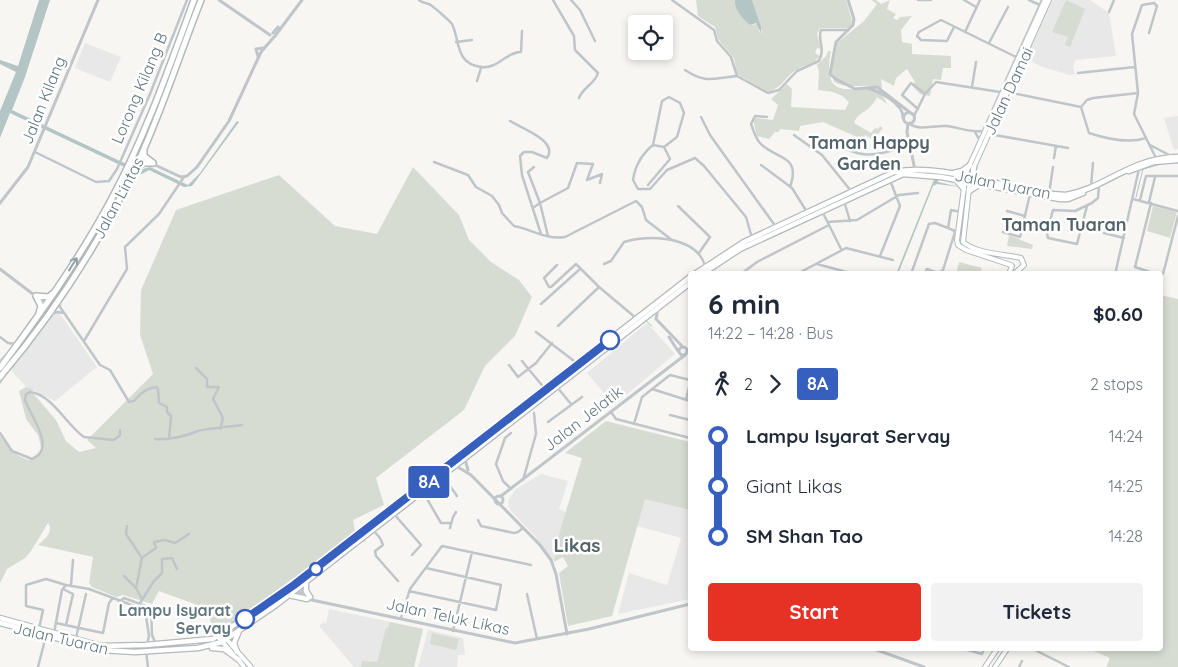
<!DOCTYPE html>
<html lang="en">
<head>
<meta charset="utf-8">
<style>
  :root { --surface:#fff; --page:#f2f2f3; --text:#1f2937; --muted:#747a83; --accent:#e63224 }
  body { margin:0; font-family:Quicksand,sans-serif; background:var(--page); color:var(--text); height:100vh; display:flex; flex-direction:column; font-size:19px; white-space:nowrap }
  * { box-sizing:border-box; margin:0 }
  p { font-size:16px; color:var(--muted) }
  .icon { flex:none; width:28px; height:28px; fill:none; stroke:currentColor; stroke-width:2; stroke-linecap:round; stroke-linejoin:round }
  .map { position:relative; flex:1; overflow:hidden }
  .side { position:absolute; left:688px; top:271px; width:475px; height:380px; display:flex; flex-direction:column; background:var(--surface); border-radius:5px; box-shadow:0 2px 8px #0003 }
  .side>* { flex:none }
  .badge { padding:0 10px; border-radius:4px; font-size:18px; line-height:32px }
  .tools { position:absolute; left:628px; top:15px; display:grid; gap:10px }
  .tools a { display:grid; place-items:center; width:45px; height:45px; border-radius:5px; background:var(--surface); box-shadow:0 2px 8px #0003; font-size:25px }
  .map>.badge { position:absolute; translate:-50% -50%; box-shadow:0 0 0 2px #fff }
  .legs { display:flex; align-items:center; gap:8px; height:55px; padding:0 20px; font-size:16px }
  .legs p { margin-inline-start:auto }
  .head { display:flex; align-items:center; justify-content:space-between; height:85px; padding:0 20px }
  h1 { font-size:28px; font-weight:700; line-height:38px }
  .button { display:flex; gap:10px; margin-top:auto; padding:10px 20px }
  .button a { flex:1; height:58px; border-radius:5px; background:var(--accent); color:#fff; font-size:20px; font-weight:700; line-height:58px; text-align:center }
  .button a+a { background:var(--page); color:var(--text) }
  ul { padding:0 20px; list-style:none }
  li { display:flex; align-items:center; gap:18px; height:50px; font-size:19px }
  li i { display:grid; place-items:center; width:8px; height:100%; margin:0 6px; background:currentColor }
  li i::after { content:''; width:12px; height:12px; margin:-6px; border:4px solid; border-radius:50%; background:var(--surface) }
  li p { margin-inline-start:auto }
  li:first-child i { background:linear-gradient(#0000 50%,currentColor 0) }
  li:last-child i { background:linear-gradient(currentColor 50%,#0000 0) }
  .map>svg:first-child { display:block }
  .built { fill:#e7e8e7 }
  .green { fill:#d7dcd2 }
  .water { fill:#b4c5c6 }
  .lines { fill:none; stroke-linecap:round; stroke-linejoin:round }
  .stream { stroke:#b4c5c6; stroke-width:1 }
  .secondary-casing { stroke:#b2b9bc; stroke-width:6 }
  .primary-casing { stroke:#b3b9bc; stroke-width:7 }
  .trunk-casing { stroke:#b3b8ba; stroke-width:8 }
  .minor { stroke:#bfc5c8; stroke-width:2.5 }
  .tertiary { stroke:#bfc5c8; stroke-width:3 }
  .secondary { stroke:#fff; stroke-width:4 }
  .primary { stroke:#fff; stroke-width:4.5 }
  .trunk { stroke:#fff; stroke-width:5 }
  .oneway { stroke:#90a0a5 }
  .line-1-casing { stroke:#fff; stroke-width:11 }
  .line-1 { stroke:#375fbe; stroke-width:8 }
  .stop-1-dot { fill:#fff; stroke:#375fbe; stroke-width:2.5 }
  .labels { text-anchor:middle; stroke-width:5; stroke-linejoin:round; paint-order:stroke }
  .street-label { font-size:16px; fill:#61777f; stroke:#fff }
  .stop-label { font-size:16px; font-weight:bold; fill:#61777f; stroke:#fff; text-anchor:end }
  .neighbourhood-label { font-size:18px; font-weight:bold; fill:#53636a; stroke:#fff }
  .quarter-label { font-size:19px; font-weight:bold; fill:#53636a; stroke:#fff }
</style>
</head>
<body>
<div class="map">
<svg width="1178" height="667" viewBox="0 0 1178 667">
  <rect width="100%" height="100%" fill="#f7f6f3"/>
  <path class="built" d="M1053,0h37l19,13 7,43 -41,4 -2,7 2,7 -6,1 -29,-9 -14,-8z
    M85,43l36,14 -11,25 -35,-14z
    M1178,116v33l-4,1 -10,-32z
    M54,313l6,1 37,53 -42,34 -29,-14 -16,-18 39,-52z
    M647,323l28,31 -61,51 -27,-32z
    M541,474l27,7 -9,28 7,3 -12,50 -21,-28 -23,-24 -2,-9 8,-12z
    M645,498l45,12v89l-72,15 11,-41 38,12 14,-47 -44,-12z
    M329,609l94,20 -9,38h-60l-35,-41 5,-4 2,2z
    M428,630l35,8 2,17h-7l-1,12h-39z"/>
  <path class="green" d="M696,0h39l5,14 10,11 7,-1 3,9 2,-1 -10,-32h94l7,24 -5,4h-28l-3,6 4,15 -4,-1 -2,5 5,3c-6,9 -15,8 -24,14 -11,7 -14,18 -28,22l-31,-18 -3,-16 -16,-19 -3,-12 -17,-11z
    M871,0h5l5,4 9,-4 -3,9 9,5 -3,4 4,2 3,-3 12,-1 -11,14 1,12 10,2v10l39,2v12h-8l-2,12 -8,-1 -3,17 -10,-2 -8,-9 3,-3 -8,-13 -11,9 -2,8 -13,-7 1,10c-16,-8 -32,2 -48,-7l-3,-11 6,-28 27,-22 13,-17z
    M1066,0l19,9 -15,38 -5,-2 3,-8 -16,-5z
    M828,51h3c-13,67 43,17 56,53l-10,-7c-8,17 -18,13 -23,26l17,10 4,-5 3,1 2,-3 3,2 -10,12 -8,-5 -2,3 -6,-1 -34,-15 -23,4 -1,5 -19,-2 -1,3h-4l-6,7 -12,-3 -4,-16 3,-2 17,2 5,-15 -7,-6 16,-15 5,5 -1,18 54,3 4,-8c-9,-10 -19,-11 -31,-12l1,-18 -2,-7 9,-9z
    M413,167l46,48 10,25 22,22 28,18 13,17 -17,39 -30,30 -21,44 -88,68 8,27 -31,15 2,11 -96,74 -32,22 -15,3 -4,-21 -49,-18 -7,13 -29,-9 -7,2 -24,-10 -3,-4 4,-26 -55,-12c7,-6 16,-13 10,-22l-17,28 -6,7 -18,11 -7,14v-147c9,12 14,20 29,24l13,-9 -4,-16 -12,-16 -7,-28 7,-4 7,2 -1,3 24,28 10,21 13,11 17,-4 -9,-8 66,-66 -13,-39 1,-45 35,-80 103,-35 56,51 42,8z
    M1153,206l24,6 -7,26 -23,-7z
    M1009,235l24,10 -1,4 -25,-3z
    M959,262l23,6 -2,6h-24z
    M1160,295l18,4v368h-72l4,-9 -21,-9h71z
    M606,421l84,21v68l-45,-11 -33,117 -44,10 -9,-53 9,-7 -5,-9 -9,5 6,-31 22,-73 -17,-5z
    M390,622l33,7 -9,38h-53l1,-6 15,1 9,-34h2z
    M432,633l27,6 -3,11 -26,-6z"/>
  <path class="water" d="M39,0h11l-25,77 -13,33 127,60 11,-3 38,18 12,-12 37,-52 2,1 -47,64 -8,1 -35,-17 -7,4 -5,-1 -127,-60 -10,25v-27l16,-39 -16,-8v-4l18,6z
    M735,0h17l9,27v6l-5,-10 -6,2c-7,-6 -16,-15 -15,-25z
    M935,177l3,1v4l22,5 -23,-3 -4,2 -35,88h-2z"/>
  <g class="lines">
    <path class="stream" d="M1165,163h13
      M1136,197l7,-28 18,-5
      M594,361l52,-40 6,5
      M583,369l8,-6
      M561,386l15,-11
      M470,457l86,-66
      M448,475l4,-4
      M424,493l21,-16
      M397,515l24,-19
      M380,528l14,-11
      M367,538l6,-5
      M361,542l4,-2
      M356,547l3,-3
      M336,562l9,-7"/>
    <g class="secondary-casing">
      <path id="secondary" d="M973,169l76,-169
        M970,180l-7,62c14,12 41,12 58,16l3,7 -10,9
        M1011,265l-45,-15 -8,-5 -1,-5 9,-67 79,-173
        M1009,274l3,-8
        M222,634l29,33
        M218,637l15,17
        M238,659l6,8
        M985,667l12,-18
        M995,667l12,-18"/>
    </g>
    <g class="primary-casing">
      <path id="primary" d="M974,167l-1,6 4,6
        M1129,171l25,-9 24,-2
        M954,173l8,-2 8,-6
        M957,181l7,8
        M969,191l8,-5
        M695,274l49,-32 150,-70c55,-10 116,21 172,23 40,-7 64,-37 112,-38
        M702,274l38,-25 163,-75 38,3 119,22h8l15,-6
        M306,582v9l4,6
        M289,595l18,4
        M0,618l101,28 45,-1 67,-6 81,-54 396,-308
        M0,623l101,27 34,2 63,-4 24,-6 54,-37 414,-322
        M212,648l12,1 15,11
        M237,652l-3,-9 5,-12"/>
    </g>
    <g class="trunk-casing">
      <path id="trunk" d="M144,151v5l9,7
        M135,168l9,-5h9
        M36,296l5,10 -2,7
        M36,296l13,1 3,-3
        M0,368c40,-54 79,-108 111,-168 34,-63 58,-132 83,-200
        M0,377c55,-65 103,-140 139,-217 24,-52 41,-107 62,-160"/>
    </g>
    <path class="minor" d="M419,0c4,4 9,2 13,6 3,2 19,16 20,18 8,16 3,41 30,43 16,2 24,-15 39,-15l1,-21
      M553,0l21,36 1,14 23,23c-3,11 -15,14 -19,25
      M571,0l9,10 15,31
      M672,0l42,30 3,11 14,16 6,19 31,17 11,-3 18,-19 22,-10c7,-14 -2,-20 2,-31h27
      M918,0h13
      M964,0l12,7
      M1029,0l11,5
      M1109,12l5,-12
      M954,27l-7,14 -26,-1 -4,-4 2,-4 22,-12 75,37
      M965,32l15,-32
      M1149,33l8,-27 -3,-3 -12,2 -10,29 6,59 -4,21 22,44
      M456,42l16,-2
      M989,43l19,-36
      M685,70c21,14 28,8 52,6
      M1078,73l57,-6
      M477,81l4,-13
      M972,87l4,-25
      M1007,92l74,15
      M669,97l11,6 4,10 -7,24 -13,10 -11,-2 9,-44z
      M1081,107l8,26c18,6 39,11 57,5
      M1081,107l6,-7 6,-2 45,-5
      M918,109l-16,-14 9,-12 14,11
      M914,116l11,-22 11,-12 64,10
      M701,117l9,18 66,92
      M767,117l-12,-1 -4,8c2,6 4,12 8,18 15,18 43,11 31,45
      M510,121c11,7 49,20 37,37l-15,-6h-8l-4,4 2,19 19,59
      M910,124c9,7 24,1 36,2 12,1 25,7 37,5l59,-131
      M975,132l5,9
      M989,134l79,14
      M794,135l28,20 29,36
      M823,139c42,19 42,20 87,6
      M653,145c-11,9 -18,21 -20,35l5,9h12l17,-19 28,-12 9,8 42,51 6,21
      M1150,145l23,12
      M35,152l61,30 13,-1 8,-12 33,-75 37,-94
      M1054,158l2,-12
      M434,162l34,13 8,12 16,9 7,9 3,8 12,13c17,3 32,14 51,11l71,-36 6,6 4,13 26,20
      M761,165l31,23 15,24
      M648,185l22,-26 -6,-12
      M1091,186l2,-23
      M1049,194l4,-27
      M1133,199l45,12
      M1140,200l6,-24h32
      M844,201l6,20
      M1149,202l6,-25
      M1151,203l-16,64 21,7
      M678,206l32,31 -11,16
      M1087,206l-10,38 -29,-6 -1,-5 6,-23 22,1 17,-8 6,-5 1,-13
      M534,207l6,-4 -12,-31 6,-5
      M822,211l19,38
      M1007,211l18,5
      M828,222l29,-2 42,-25 19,-2
      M1003,232l17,5 10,-43
      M1104,233l20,5
      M548,236l-8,-33 28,-15 9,-25 16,1 -6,16 15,-6 -2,9
      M880,256l20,-50 -10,-26
      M604,264l7,-3 13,-19c24,-8 73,-6 81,24
      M817,264l37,10
      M557,265l-13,13 5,9h2l25,-23 23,23 37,31
      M1116,270l23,-101
      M741,274l16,-12 72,-37
      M797,274l49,-26 47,12
      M911,274l18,-50 6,-1 13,5
      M924,274l3,-5 11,4 5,-3 11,-35 1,-4 -7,-3 3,-18 10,2
      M1160,275l3,-1 15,-58
      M60,302v5l40,58 10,5 19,32 5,-1c7,-8 11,-12 22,-14l2,2 1,14 8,4v5l4,4 -2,23
      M541,304l39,-35
      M50,314l8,-2 6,1
      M558,326l41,-39
      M536,332l42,32
      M0,337l8,6 8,1
      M84,341l43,-72 -2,-22 34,-33 25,-37
      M522,361l23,28
      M509,365l9,12 18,-14 16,-20
      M196,368l11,11v8h12l-6,12 10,19 -3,11
      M557,387l14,17
      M652,389l38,12
      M686,400l4,-17
      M611,412l5,7 74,19
      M670,415l20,5
      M548,422l34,-25
      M634,424l8,-27 28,-22 20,5
      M0,433l12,18 20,8c25,-10 -1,-42 -7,-59l1,-6 4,-2c22,2 38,35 54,45l30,3 6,-5v-5
      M511,433l-6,5 -9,26 7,17 8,8
      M155,439c16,1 28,-2 43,-8 5,-2 37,-5 44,-6
      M446,474l4,12 7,10
      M523,480l13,-46 -2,-21
      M423,492l18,31h10
      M394,514l27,31 -9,10
      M478,520l3,6 33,7 4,-1 5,-4
      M127,526l-1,8 16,24 -6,30
      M450,528l3,-11 3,-5
      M373,530l7,8 3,7 -8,6 1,5 22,25
      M142,558l14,-10 -2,-6 11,-2 10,3 14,-9
      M124,576l12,12 6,11
      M71,585l2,-25
      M63,589l10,5 -7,31
      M409,591l87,19 5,-25 -75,-17
      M527,594l10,45
      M119,602l5,-4 27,10 1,27 4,9
      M140,603l14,-22 8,-8v-14l10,-1 5,11
      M401,618l9,-29 32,-43 89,19
      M56,623l47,10 6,-30 3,-4
      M39,629l4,-19 -17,-4v-21l20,-6 20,6
      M453,631l19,-79
      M54,633l8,-43 4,-5 23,4 56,21 4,26 -2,8
      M76,638l10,-44
      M964,649l18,5 2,-5
      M1033,649l36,18
      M146,651l2,16
      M38,667l8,-31
      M1019,667l3,-6"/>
    <path class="tertiary" d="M219,0l51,35
      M848,0l6,19 -1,6 -17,17 -6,32c6,7 17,10 25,15l22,-2 35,27
      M273,33l5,-6
      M275,36l27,-36
      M258,57l-2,-8 7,-1
      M867,88c12,3 37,16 36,30
      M903.5 118a5.5 5.5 0 1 1 11 0a5.5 5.5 0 1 1-11 0Z
      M908,124l-1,8 8,38
      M140,158l41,19 6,-1 10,-9 32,-46 32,-69 13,-15
      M0,203l28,-36 70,-167
      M0,269l46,35
      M658,309l-2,10 27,28
      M669,337l9,14
      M679 351a4 4 0 1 1 8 0a4 4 0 1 1-8 0Z
      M0,362l13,-14
      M0,382l4,-7
      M465,459l3,11
      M456,466l15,9 69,70 11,15 5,14 11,60
      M501,496l184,-141
      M495 500a4 4 0 1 1 8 0a4 4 0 1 1-8 0Z
      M299,586l5,7 6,4
      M296,589l11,10 208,44 74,-14 101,-25
      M874,649l50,18"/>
    <use href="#secondary" class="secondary"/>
    <use href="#primary" class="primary"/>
    <use href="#trunk" class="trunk"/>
  </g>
  <defs><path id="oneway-shaft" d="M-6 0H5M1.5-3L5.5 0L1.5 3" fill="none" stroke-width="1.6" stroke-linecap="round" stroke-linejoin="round" transform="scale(1.25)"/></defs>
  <use class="oneway" href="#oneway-shaft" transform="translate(73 264) rotate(-58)"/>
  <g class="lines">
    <g class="line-1-casing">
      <path id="line-1" d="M245,619l49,-34 316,-245"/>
    </g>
    <use href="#line-1" class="line-1"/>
  </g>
  <g class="stop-1-dot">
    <circle cx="610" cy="340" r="9"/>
    <circle cx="316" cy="569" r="6"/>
    <circle cx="245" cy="619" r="9"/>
  </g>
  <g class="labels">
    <g class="street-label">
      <text transform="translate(139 88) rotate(-67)" y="6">Lorong Kilang B</text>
      <text transform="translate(1008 91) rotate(-65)" y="6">Jalan Damai</text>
      <text transform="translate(43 100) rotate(-68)" y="6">Jalan Kilang</text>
      <text transform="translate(1003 184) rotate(11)" y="6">Jalan Tuaran</text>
      <text transform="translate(118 198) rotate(-62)" y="6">Jalan Lintas</text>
      <text transform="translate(583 418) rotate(-38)" y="6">Jalan Jelatik</text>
      <text transform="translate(448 616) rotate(12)" y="6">Jalan Teluk Likas</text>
      <text transform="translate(61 638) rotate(13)" y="6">Jalan Tuaran</text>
    </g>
    <g class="stop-label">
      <text x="231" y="616">Lampu Isyarat<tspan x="231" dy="18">Servay</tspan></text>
    </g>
    <g class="neighbourhood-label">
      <text x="869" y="149">Taman Happy<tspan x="869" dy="21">Garden</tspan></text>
      <text x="1064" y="231">Taman Tuaran</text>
    </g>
    <g class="quarter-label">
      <text x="577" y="552">Likas</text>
    </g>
  </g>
</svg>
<div class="tools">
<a><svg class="icon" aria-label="locate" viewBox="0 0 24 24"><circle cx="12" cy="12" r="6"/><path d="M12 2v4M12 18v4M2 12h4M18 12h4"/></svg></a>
</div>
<b class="badge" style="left:429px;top:482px;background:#375fbe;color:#fff">8A</b>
<section class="side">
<div class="head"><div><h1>6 min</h1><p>14:22 – 14:28 · Bus</p></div><b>$0.60</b></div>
<div class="legs"><svg class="icon" aria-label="walk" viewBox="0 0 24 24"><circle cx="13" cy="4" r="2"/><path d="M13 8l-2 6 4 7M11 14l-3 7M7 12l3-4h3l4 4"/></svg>2<svg class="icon" aria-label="forward" viewBox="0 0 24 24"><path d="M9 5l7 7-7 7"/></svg><b class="badge" style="background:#375fbe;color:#fff">8A</b><p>2 stops</p></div>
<ul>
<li><i style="color:#375fbe"></i><b>Lampu Isyarat Servay</b><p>14:24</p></li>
<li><i style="color:#375fbe"></i><span>Giant Likas</span><p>14:25</p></li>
<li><i style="color:#375fbe"></i><b>SM Shan Tao</b><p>14:28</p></li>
</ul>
<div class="button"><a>Start</a><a>Tickets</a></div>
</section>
</div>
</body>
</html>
